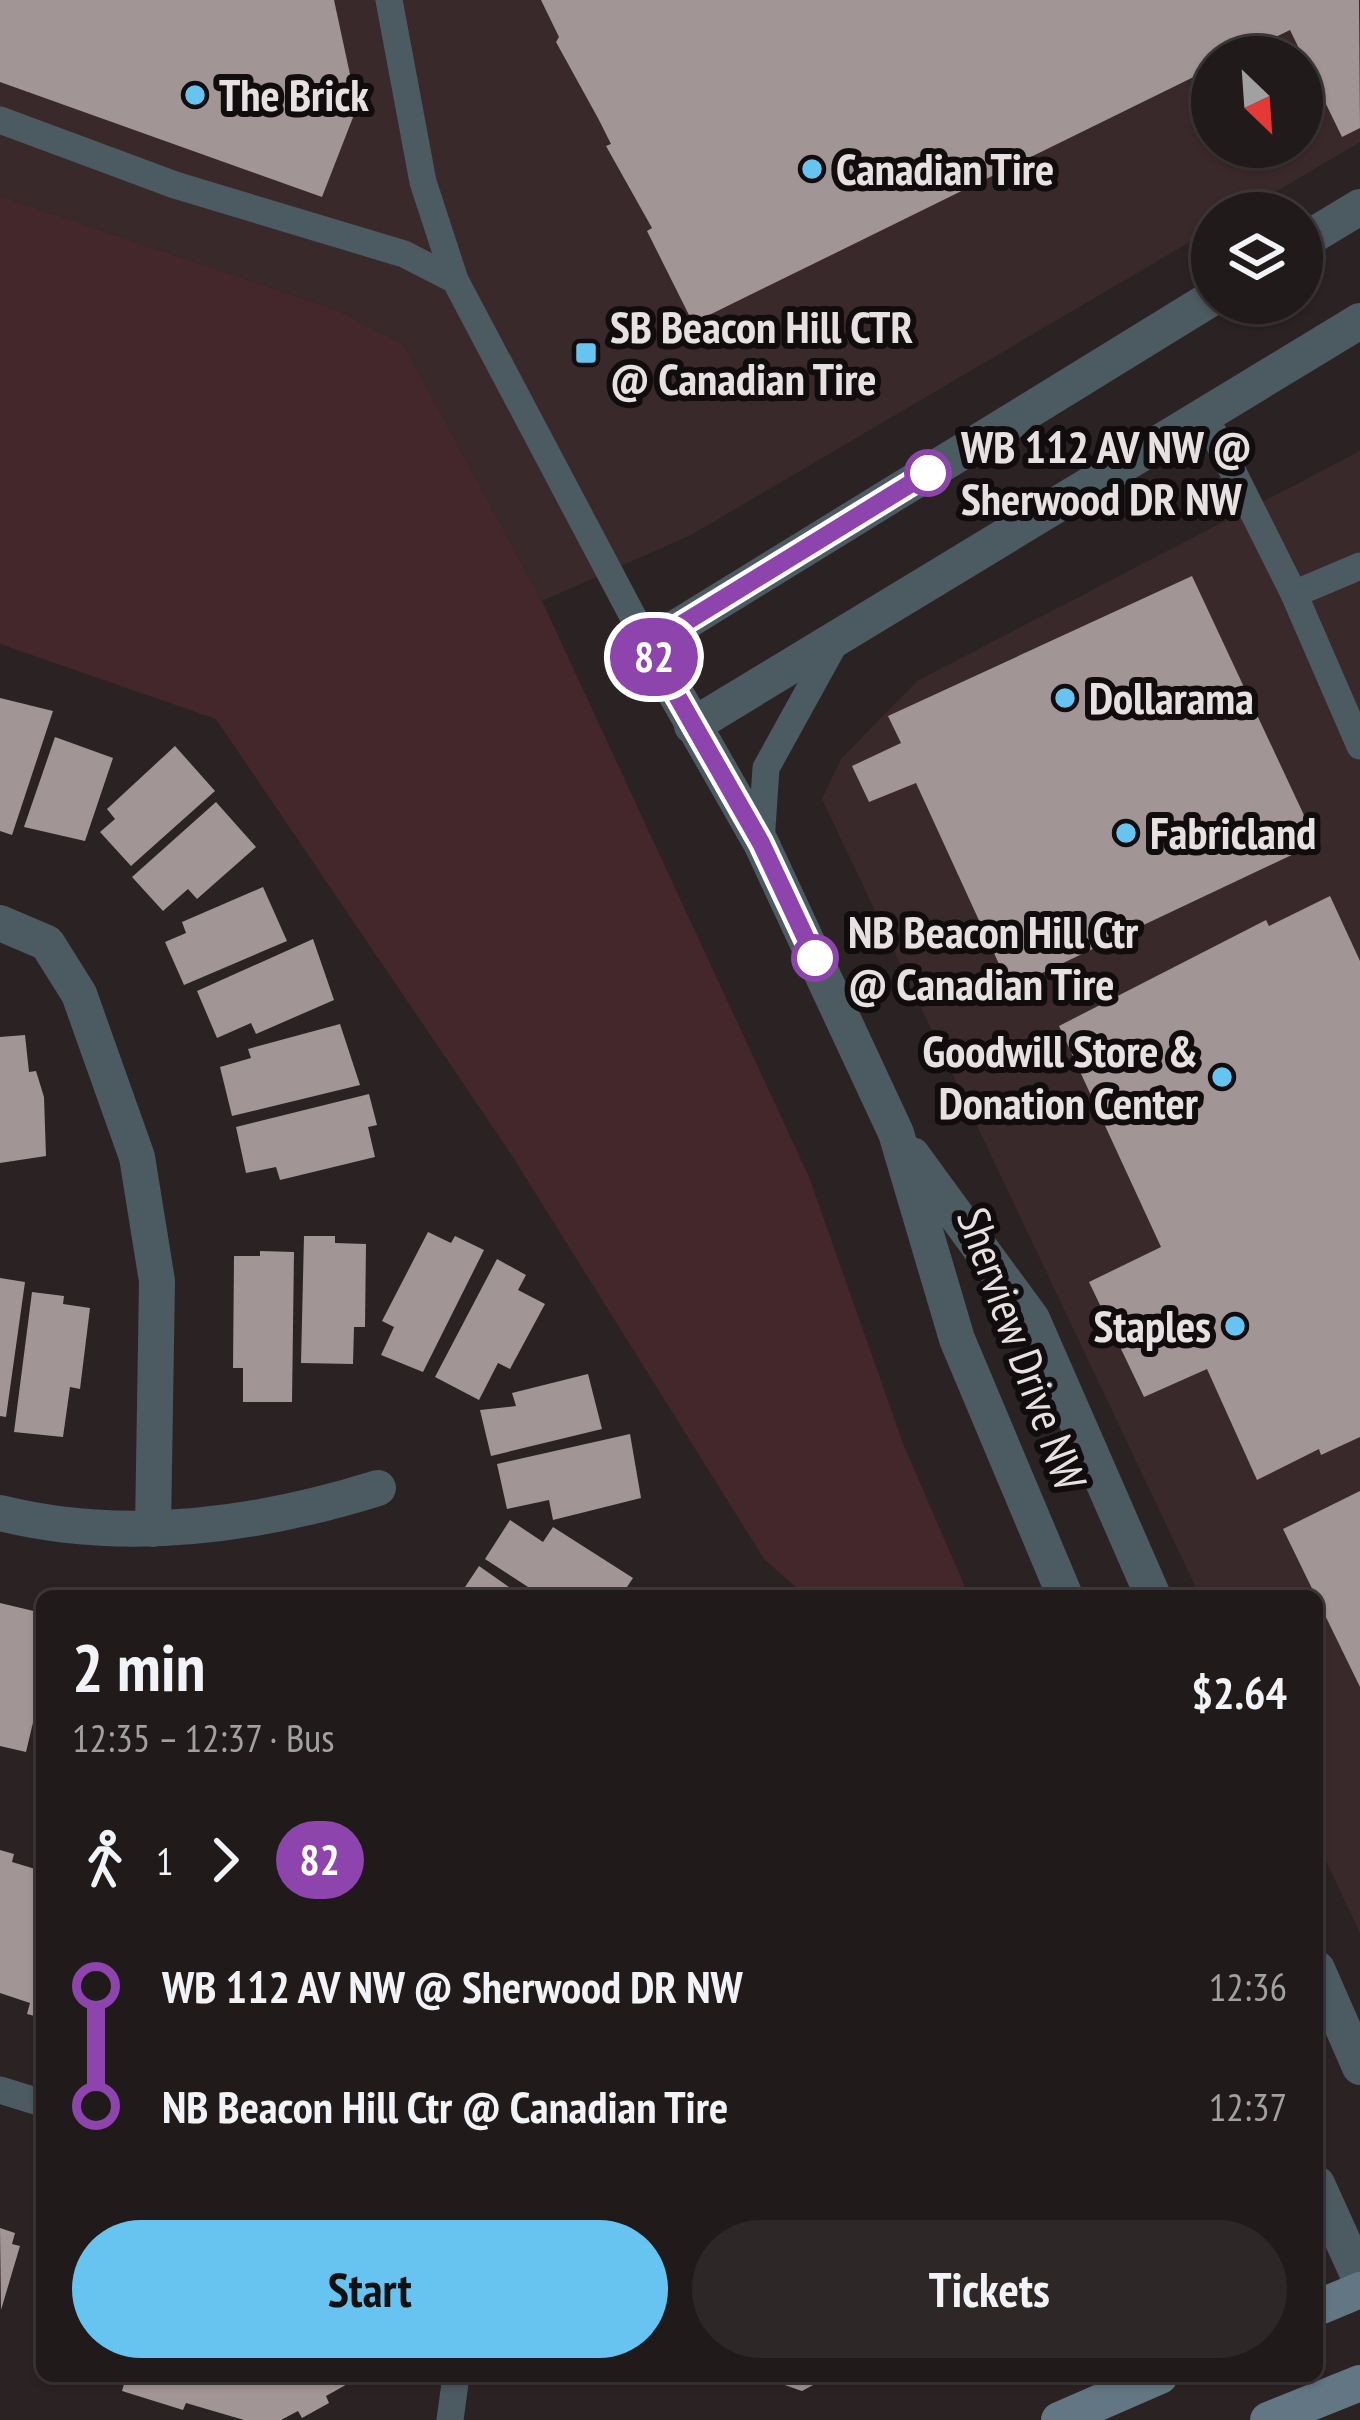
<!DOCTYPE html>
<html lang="en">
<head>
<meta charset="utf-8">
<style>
  :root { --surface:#201a1a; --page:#2d2727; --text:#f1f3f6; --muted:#a2a1a2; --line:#3d3839; --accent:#67c4f0 }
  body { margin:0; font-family:"PT Sans Narrow",sans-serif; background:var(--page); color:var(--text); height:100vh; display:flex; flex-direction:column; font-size:45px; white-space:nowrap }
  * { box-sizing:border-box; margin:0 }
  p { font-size:39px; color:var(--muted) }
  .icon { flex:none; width:66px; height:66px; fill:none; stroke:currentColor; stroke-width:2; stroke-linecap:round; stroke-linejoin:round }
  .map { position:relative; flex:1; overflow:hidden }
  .side { position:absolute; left:36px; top:1590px; width:1287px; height:792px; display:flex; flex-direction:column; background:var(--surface); border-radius:18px; box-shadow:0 3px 9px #0004,0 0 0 3px var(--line) }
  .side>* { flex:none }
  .badge { padding:0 24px; border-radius:39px; font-size:42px; line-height:78px }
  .needle { width:78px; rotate:155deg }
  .controls { position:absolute; left:1191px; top:36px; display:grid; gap:24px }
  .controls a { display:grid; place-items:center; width:132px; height:132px; border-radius:50%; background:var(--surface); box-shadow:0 3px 9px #0004,0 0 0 3px var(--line); font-size:60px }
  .map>.badge { position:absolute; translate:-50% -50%; box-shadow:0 0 0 6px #fff }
  .legs { display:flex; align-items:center; gap:18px; height:132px; padding:0 36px; font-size:39px }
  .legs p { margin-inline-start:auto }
  .summary { display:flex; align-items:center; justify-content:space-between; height:204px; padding:0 36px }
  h1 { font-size:66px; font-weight:800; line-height:90px }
  .primary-button { display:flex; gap:24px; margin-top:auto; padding:24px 36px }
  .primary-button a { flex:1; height:138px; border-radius:72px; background:var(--accent); color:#111; font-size:48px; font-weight:800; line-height:138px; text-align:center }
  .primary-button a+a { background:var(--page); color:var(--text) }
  ul { padding:0 36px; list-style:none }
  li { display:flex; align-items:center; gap:42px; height:120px; font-size:45px }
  li i { display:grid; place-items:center; width:18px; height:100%; margin:0 15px; background:currentColor }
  li i::after { content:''; width:30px; height:30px; margin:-15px; border:9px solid; border-radius:50%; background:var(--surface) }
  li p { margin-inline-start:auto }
  li:first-child i { background:linear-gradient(#0000 50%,currentColor 0) }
  li:last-child i { background:linear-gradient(currentColor 50%,#0000 0) }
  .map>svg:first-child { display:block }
  .built { fill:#3a292b; fill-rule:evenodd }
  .green { fill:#44272a }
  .building { fill:#a29596 }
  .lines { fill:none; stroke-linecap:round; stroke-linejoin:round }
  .lane { stroke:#4c5a61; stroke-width:27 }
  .street { stroke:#4c5a61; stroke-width:36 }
  .secondary { stroke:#627783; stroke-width:36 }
  .line-1-casing { stroke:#fff; stroke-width:27 }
  .line-1 { stroke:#8e44ad; stroke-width:18 }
  .poi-dot { fill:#67c4f0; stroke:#110c0d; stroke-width:4.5 }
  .stop-1-dot { fill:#fff; stroke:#8e44ad; stroke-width:6 }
  .labels { text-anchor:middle; stroke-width:12; stroke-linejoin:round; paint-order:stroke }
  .poi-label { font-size:45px; font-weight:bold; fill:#e8e1e2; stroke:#110c0d; text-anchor:start }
  .stop-label { font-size:45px; font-weight:bold; fill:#e8e1e2; stroke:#110c0d; text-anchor:start }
  .street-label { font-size:45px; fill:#e8e1e2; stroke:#110c0d }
</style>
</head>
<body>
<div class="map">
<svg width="1360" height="2420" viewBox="0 0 1360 2420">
  <rect width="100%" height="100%" fill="#2b2223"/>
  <path class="built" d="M0,0h1360v142l-120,71h-28v16l-521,306 -149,66 -138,-256 -67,-35 -337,-114zM1212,57h90v90h-90z
    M1360,451v1482l-43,-91v-246h-117l-378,-797 19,-40 76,-78z"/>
  <path class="green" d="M0,196l337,114 67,35 138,256 267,576 95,269 65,150h-163l-42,-37 -255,-408 -293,-432 -216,-75z"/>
  <path class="building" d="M0,0h334l23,107 -35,90 -322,-115z
    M541,0h818l1,128 -18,9 -52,-107 -55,27h-23v11l-519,255 -46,-92 5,-3 -46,-82 5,-2 -12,-24 -43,-78 3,-5z
    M1192,576l125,267 -307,145 -94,-205 -47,19 -17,-36 49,-23 -13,-27z
    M0,698l53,13 -41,124 -12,-4z
    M55,737l58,21 -28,83 -61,-14z
    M175,746l40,45 -84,75 -31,-34 15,-13 -8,-10z
    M216,802l40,45 -59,52 -9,-10 -25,22 -31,-34z
    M263,887l24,54 -103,44 -19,-43 21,-9 -4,-11z
    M1330,896l30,65v476l-39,18 -2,-6 -62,31 -50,-111 -63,28 -55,-115 72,-35 -102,-221 207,-106 3,6z
    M313,939l21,61 -78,34 -5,-11 -34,15 -20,-47z
    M340,1024l20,61 -128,31 -12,-49 31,-9 -3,-9z
    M25,1035l4,37 7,-1 8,26 2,59 -46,7v-126z
    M369,1094l8,31 -9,2 7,30 -95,23 -4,-13 -30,6 -10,-46z
    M428,1232l23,11 4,-7 29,14 -61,122 -42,-17 13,-28 -12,-6z
    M304,1236h31v7l31,1 -1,83h-11l-1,37 -52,-1z
    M260,1251l34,1 -2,150h-49v-34h-10l1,-112h26z
    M497,1259l29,16 -8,15 27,14 -35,65 -12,-6 -19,37 -44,-23z
    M0,1278l25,4 -19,135 -6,-1z
    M32,1292l32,4 -1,8 27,4 -10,81 -10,-2 -7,50 -49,-5z
    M588,1374l14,55 -111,27 -11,-46 36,-4 -4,-13z
    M630,1434l11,64 -88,22 -4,-20 -42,9 -10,-45z
    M1360,1491v196l-77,-158z
    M510,1520l33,22 10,-15 80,51 -12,18h-79l-57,-37z
    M479,1566l43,30h-63z
    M0,1603l42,10 -4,39 4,1v32l-16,67 -26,-6z
    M0,1850l14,4 -2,8 30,9v147l-15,-4 3,-11 -30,-10z
    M0,2228l15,5 -3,11 8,2 -19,64z
    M103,2376h277l-16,9 -4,-8 -34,19 3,7 -27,15 -4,-7 -17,9h-37l-58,-17 -3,7 -61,-19 2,-7z
    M758,2376h72l-28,15z"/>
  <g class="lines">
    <path class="lane" d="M389,0l34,182 32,98 193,365
      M0,120l175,65 229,69 51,26
      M1205,416l89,178 66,-28
      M1294,594l66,152
      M761,843l5,-75 69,-125
      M0,2090l42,13
      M450,2420l6,-44"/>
    <path class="street" d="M1302,242l58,-35
      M692,726l668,-405
      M0,923l47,20 32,51 58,163 20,124 -4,248
      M912,1155l120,164 121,277
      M0,1513c125,31 256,13 378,-25
      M1065,1596l-108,-257 -61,-206 -135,-290 -113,-198 564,-347
      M1317,1969l43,98
      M1317,2184l43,95"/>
    <path class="secondary" d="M1317,2308l43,-18
      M1059,2420l101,-44
      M1268,2420l92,-37"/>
  </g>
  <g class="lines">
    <g class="line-1-casing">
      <path id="line-1" d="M815,958l-54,-115 -113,-198 280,-172"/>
    </g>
    <use href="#line-1" class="line-1"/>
  </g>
  <g class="poi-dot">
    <circle cx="195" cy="95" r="12"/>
    <circle cx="812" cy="169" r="12"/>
    <rect x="574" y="341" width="24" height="24" rx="6"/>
    <circle cx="1065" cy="698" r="12"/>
    <circle cx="1126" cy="833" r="12"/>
    <circle cx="1222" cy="1077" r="12"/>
    <circle cx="1235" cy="1326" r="12"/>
  </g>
  <g class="stop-1-dot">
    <circle cx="928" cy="473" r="21"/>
    <circle cx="815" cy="958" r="21"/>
  </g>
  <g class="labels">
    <g class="poi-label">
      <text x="219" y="111">The Brick</text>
      <text x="836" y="185">Canadian Tire</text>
      <text x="610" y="343">SB Beacon Hill CTR<tspan x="610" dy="52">@ Canadian Tire</tspan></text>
      <text x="1089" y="714">Dollarama</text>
      <text x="1150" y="849">Fabricland</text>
      <text x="1198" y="1067" text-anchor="end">Goodwill Store &amp;<tspan x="1198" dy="52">Donation Center</tspan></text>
      <text x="1211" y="1342" text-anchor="end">Staples</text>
    </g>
    <g class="stop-label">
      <text x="961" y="463">WB 112 AV NW @<tspan x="961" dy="52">Sherwood DR NW</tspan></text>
      <text x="848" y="948">NB Beacon Hill Ctr<tspan x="848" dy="52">@ Canadian Tire</tspan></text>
    </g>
    <g class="street-label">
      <text transform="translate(1022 1349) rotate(70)" y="16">Sherview Drive NW</text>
    </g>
  </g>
</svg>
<div class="controls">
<a><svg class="needle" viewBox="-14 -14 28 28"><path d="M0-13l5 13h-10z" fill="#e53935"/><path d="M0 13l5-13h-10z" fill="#a2a1a2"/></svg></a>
<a><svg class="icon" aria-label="layers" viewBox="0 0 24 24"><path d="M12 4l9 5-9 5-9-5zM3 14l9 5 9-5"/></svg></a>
</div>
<b class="badge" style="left:654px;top:657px;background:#8e44ad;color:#fff">82</b>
<section class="side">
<div class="summary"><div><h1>2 min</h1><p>12:35 – 12:37 · Bus</p></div><b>$2.64</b></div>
<div class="legs"><svg class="icon" aria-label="walk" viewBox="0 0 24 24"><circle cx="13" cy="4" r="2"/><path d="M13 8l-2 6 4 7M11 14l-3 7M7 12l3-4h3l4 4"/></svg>1<svg class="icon" aria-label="forward" viewBox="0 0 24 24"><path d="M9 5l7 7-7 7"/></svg><b class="badge" style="background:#8e44ad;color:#fff">82</b></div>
<ul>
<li><i style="color:#8e44ad"></i><b>WB 112 AV NW @ Sherwood DR NW</b><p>12:36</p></li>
<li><i style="color:#8e44ad"></i><b>NB Beacon Hill Ctr @ Canadian Tire</b><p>12:37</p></li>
</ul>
<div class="primary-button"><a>Start</a><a>Tickets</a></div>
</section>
</div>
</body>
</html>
